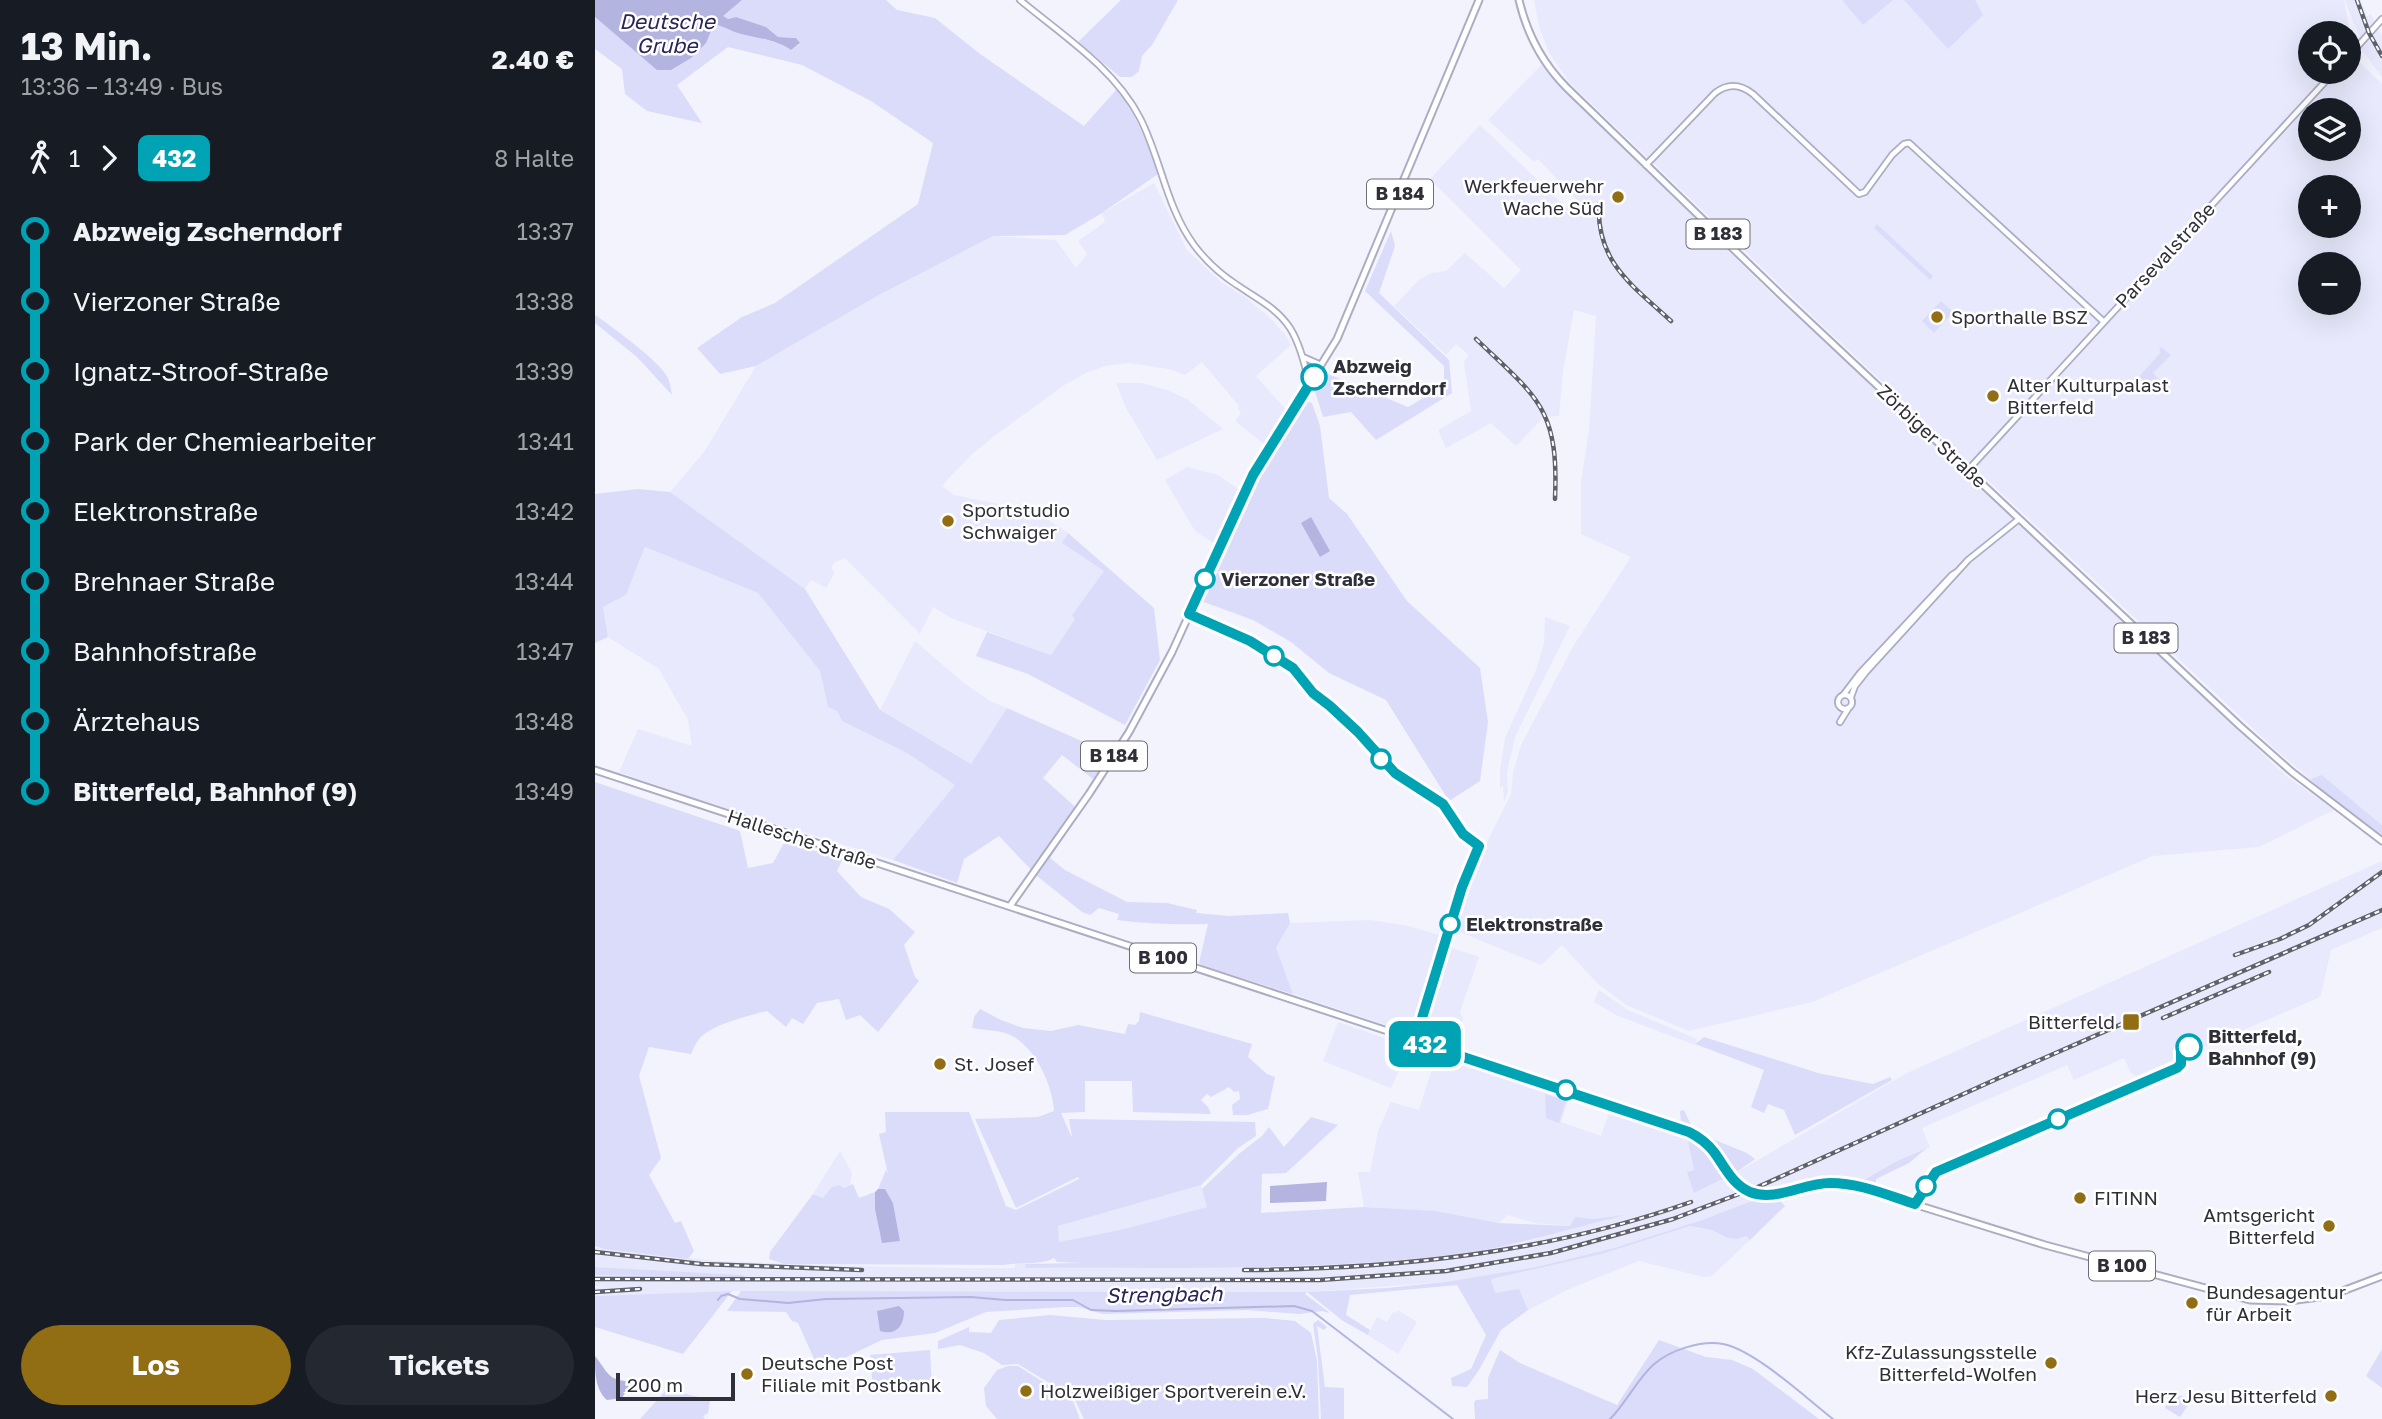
<!DOCTYPE html>
<html lang="de">
<head>
<meta charset="utf-8">
<style>
  :root { --surface:#171b24; --page:#242831; --text:#f1f3f6; --muted:#9ea1a6; --accent:#916d13 }
  body { margin:0; font-family:"Golos Text",sans-serif; background:var(--page); color:var(--text); height:100vh; display:flex; flex-direction:column; font-size:26px; white-space:nowrap }
  * { box-sizing:border-box; margin:0 }
  p { font-size:23px; color:var(--muted) }
  .icon { flex:none; width:38px; height:38px; fill:none; stroke:currentColor; stroke-width:2; stroke-linecap:round; stroke-linejoin:round }
  .map { position:relative; flex:1; overflow:hidden }
  .details { display:flex; flex-direction:column; background:var(--surface); width:595px }
  .details>* { flex:none }
  .badge { padding:0 14px; border-radius:10px; font-size:24px; line-height:46px }
  .buttons { position:absolute; left:1703px; top:21px; display:grid; gap:14px }
  .buttons a { display:grid; place-items:center; width:63px; height:63px; border-radius:50%; background:var(--surface); box-shadow:0 7px 28px #0002; font-size:35px }
  .scale { position:absolute; left:21px; bottom:18px; width:119px; box-sizing:border-box; padding-left:7px; border:4px solid #2f2f39; border-top:0; font-size:19px; line-height:24px; white-space:nowrap; color:#2f2f39; -webkit-text-stroke:5px #fff; paint-order:stroke }
  .map>.badge { position:absolute; translate:-50% -50%; box-shadow:0 0 0 4px #fff }
  .legs { display:flex; align-items:center; gap:10px; height:77px; padding:0 21px; font-size:23px }
  .legs p { margin-inline-start:auto }
  .overview { display:flex; align-items:center; justify-content:space-between; height:119px; padding:0 21px }
  h1 { font-size:38px; font-weight:700; line-height:52px }
  .action { display:flex; gap:14px; margin-top:auto; padding:14px 21px }
  .action a { flex:1; height:80px; border-radius:42px; background:var(--accent); color:#fff; font-size:28px; font-weight:700; line-height:80px; text-align:center }
  .action a+a { background:var(--page); color:var(--text) }
  ul { padding:0 21px; list-style:none }
  li { display:flex; align-items:center; gap:24px; height:70px; font-size:26px }
  li i { display:grid; place-items:center; width:10px; height:100%; margin:0 9px; background:currentColor }
  li i::after { content:''; width:18px; height:18px; margin:-9px; border:5px solid; border-radius:50%; background:var(--surface) }
  li p { margin-inline-start:auto }
  li:first-child i { background:linear-gradient(#0000 50%,currentColor 0) }
  li:last-child i { background:linear-gradient(currentColor 50%,#0000 0) }
  main { display:flex; flex:1; min-height:0 }
  .map>svg:first-child { display:block }
  .built { fill:#e8e9fc; fill-rule:evenodd }
  .green { fill:#dbdcfa }
  .water { fill:#b3b4df }
  .lines { fill:none; stroke-linecap:round; stroke-linejoin:round }
  .stream { stroke:#b3b4df; stroke-width:2 }
  .tertiary-casing { stroke:#acadc4; stroke-width:8 }
  .primary-casing { stroke:#acadc4; stroke-width:9 }
  .tertiary { stroke:#fff; stroke-width:4.5 }
  .primary { stroke:#fff; stroke-width:5 }
  .rail-casing { stroke:#60616b; stroke-width:4.5 }
  .rail { stroke:#fff; stroke-width:2; stroke-dasharray:5; stroke-linecap:butt }
  .primary-bridge-casing { stroke:#acadc4; stroke-width:9; stroke-linecap:butt }
  .primary-bridge { stroke:#fff; stroke-width:5 }
  .line-1-casing { stroke:#fff; stroke-width:16 }
  .line-1 { stroke:#00a3b4; stroke-width:10 }
  .poi-dot { fill:#916d13; stroke:#fff; stroke-width:2.5 }
  .stop-1-dot { fill:#fff; stroke:#00a3b4; stroke-width:3.5 }
  .labels { text-anchor:middle; stroke-width:5; stroke-linejoin:round; paint-order:stroke }
  .shield { fill:#fff; stroke:#6d6d74; stroke-width:2 }
  .shield-label { font-size:18px; font-weight:bold; fill:#2f2f39 }
  .poi-label { font-size:19px; fill:#2f2f39; stroke:#fff; text-anchor:start }
  .street-label { font-size:19px; fill:#2f2f39; stroke:#fff }
  .stop-label { font-size:19px; font-weight:bold; fill:#2f2f39; stroke:#fff; text-anchor:start }
  .water-label { font-size:21px; font-style:italic; fill:#2a2459; stroke:#fff }
</style>
</head>
<body>
<main>
<section class="details">
<div class="overview"><div><h1>13 Min.</h1><p>13:36 – 13:49 · Bus</p></div><b>2.40 €</b></div>
<div class="legs"><svg class="icon" aria-label="walk" viewBox="0 0 24 24"><circle cx="13" cy="4" r="2"/><path d="M13 8l-2 6 4 7M11 14l-3 7M7 12l3-4h3l4 4"/></svg>1<svg class="icon" aria-label="forward" viewBox="0 0 24 24"><path d="M9 5l7 7-7 7"/></svg><b class="badge" style="background:#00a3b4;color:#fff">432</b><p>8 Halte</p></div>
<ul>
<li><i style="color:#00a3b4"></i><b>Abzweig Zscherndorf</b><p>13:37</p></li>
<li><i style="color:#00a3b4"></i><span>Vierzoner Straße</span><p>13:38</p></li>
<li><i style="color:#00a3b4"></i><span>Ignatz-Stroof-Straße</span><p>13:39</p></li>
<li><i style="color:#00a3b4"></i><span>Park der Chemiearbeiter</span><p>13:41</p></li>
<li><i style="color:#00a3b4"></i><span>Elektronstraße</span><p>13:42</p></li>
<li><i style="color:#00a3b4"></i><span>Brehnaer Straße</span><p>13:44</p></li>
<li><i style="color:#00a3b4"></i><span>Bahnhofstraße</span><p>13:47</p></li>
<li><i style="color:#00a3b4"></i><span>Ärztehaus</span><p>13:48</p></li>
<li><i style="color:#00a3b4"></i><b>Bitterfeld, Bahnhof (9)</b><p>13:49</p></li>
</ul>
<div class="action"><a>Los</a><a>Tickets</a></div>
</section>
<div class="map">
<svg width="1787" height="1419" viewBox="0 0 1787 1419">
  <rect width="100%" height="100%" fill="#f2f3fd"/>
  <path class="built" d="M939,0h810l11,58 27,26v741l-60,-50 -12,4 -35,-30 -467,-437 -238,-229 -21,-30 -10,-27zM1715,33h39v39h-39zM1715,110h39v39h-39zM1715,187h39v39h-39zM1715,264h39v39h-39z
    M1750,0h16l6,16 4,-2 11,22v41l-26,-35 4,-6 -7,-14z
    M947,64l12,16 221,217 190,173 320,305 49,35 -75,37 -106,9 -341,146 -123,29 -63,-26 -29,-22 -35,-38 -21,20 -91,-37 27,-66 34,-68 2,-21 8,-28 53,-100 57,-88 -50,-23v-53l8,-51 7,-114 -22,-6 -11,61 -4,45 -15,1 -28,29 -25,-23 -45,25 -8,-18 33,-19 -7,-49 5,-7 -13,-11 -10,11 -52,-49 26,-27 11,-6 15,-2 19,-18 39,35 17,-18 -91,-91 50,-54 94,90 2,-1 -5,-6 7,-7 -40,-42 -4,3 -46,-42z
    M559,183l33,67 34,32 27,17 25,22 14,16 4,8 -35,31 31,35 -19,31 -5,1 -28,-22 6,-8 -3,-5 1,-2 -37,-44 -17,13 -16,-6 -40,-6 -24,3 -17,6 -22,12 -69,50 -25,20 -24,25 -6,7 12,9 39,8 51,14 24,16 -6,10 42,28 -32,44 3,4 -24,36 -100,-37 -18,-11 -13,27 -75,-76 -10,4 -4,6 4,4 -9,16 -15,-8 -6,9 -135,-97 34,-40 52,-86 123,-71 114,-59 63,4 20,28 11,-14 -9,-13 27,-19 -3,-9z
    M521,383h25l26,7 20,9 36,30 -66,31 -30,-50z
    M592,467l31,8 22,15 -25,54 -20,-13 -30,-51z
    M50,547l113,46 62,78 8,35 9,5 5,10 65,32 48,32 -62,75 -197,-61 -77,-27 19,-43 54,17 -4,-26 -29,-51 -51,-32 -5,-30 23,-12z
    M950,617l25,9 -55,111 -8,36 1,19 -4,10 -1,-16 -3,2v-18l5,-32 31,-68 8,-26z
    M320,641l50,43 25,17 17,7 -36,56 -91,-54z
    M1787,861v67l-51,22 -10,45 -3,3 -182,78 -5,-3 -7,-15 -50,22 -7,-15 -145,63 8,19 -33,14 -33,19 -44,-5 -118,45 -88,28 -78,19 -91,15 -138,10 -575,-1 -137,5v-8l11,-1 -11,-1v-11h149l-149,-8v-8l3,-1 -3,-1v-9l122,13 131,5 113,2h54v-4h10l1,4 275,-2 137,-10 92,-15 87,-25 -25,3 -17,-2 -4,9 -36,-3 -27,-8 -9,8 -63,-12 -72,-4 -6,-35h12l8,-41 13,-29 28,8 18,-57 131,47 -7,22 40,14 8,-23 80,26 5,31 -6,2 6,21 40,-19 173,-101z
    M775,920l38,6 35,10 -30,97h-3l-117,-39 -10,-25 -7,-21 14,-25z
    M851,946l33,11 -19,55 3,6 -8,29 -33,-12z
    M1004,990l29,20 69,29 -2,6 -79,-30 -22,-13z
    M743,1022l69,24 2,3 -18,39 -68,-27z
    M245,1151l12,22 -2,12 -27,13 -10,-4z
    M606,1185l6,22 -87,23 -61,12 -1,-16z
    M1095,1226l22,4 15,8 10,1 9,-3 4,4 -38,36 -8,1 -65,-16 -72,29 -39,20 -9,-20 -25,3 -3,-14 111,-25z
    M803,1310l18,11v3l-18,30 -30,-19 9,-18 10,5 6,-10 3,1z"/>
  <path class="green" d="M147,0h144l11,10 38,8 45,36 104,72 33,-37c19,27 31,53 41,85l-56,39 -37,22 -72,1 -114,59 -123,71 -36,8 -23,-26 45,-31 33,-14 143,-99 15,-61 -62,-42 -69,-36 -74,-18 -51,38 25,38 -55,-12 -22,-17 -3,-25 -27,-20v-32l62,52 57,-46c10,3 18,9 27,11 20,5 31,5 50,16l9,-6 -4,-6 -18,-1 -12,-10 -30,-10 -8,2 -6,-3z
    M526,0h57l-26,45 -10,11 -3,15 -7,6h-12l-42,-35z
    M1247,0h51l-30,25z
    M1309,0h71l8,15 -35,34z
    M1282,224l56,52 -3,4 -56,-52z
    M796,231l4,15 -16,47 70,67 3,33 -76,47 -25,-28 -28,5 -9,-29 9,-16 85,35 36,-21v-20l-79,-75z
    M1346,301l12,11 -19,21 -12,-12z
    M0,315c15,10 67,48 73,63 2,5 3,12 4,17l-35,-38 -42,-34z
    M1566,347l10,8 -18,18 8,8 -6,8 -14,-11 -13,11 33,-37 -2,-2z
    M711,401l6,2 8,23 9,72 18,16 60,87 73,67 8,54 -8,59 -31,20 -63,-101 -57,-27 -38,-31 -38,-22 -52,-19 38,-90z
    M43,489l32,3 135,97 75,121 91,54 36,-56 104,46 -18,25 -31,-24 -19,23 38,34 -31,46 15,12 62,32 40,1 30,7 -1,3 33,3 59,-3 2,10 -14,25 17,46 -88,-27 -6,-4 9,-39c-31,1 -60,0 -91,-4l2,-6 -20,-6 -9,7 -8,-3 -45,-36 -38,-40 -35,23 -7,24 -64,-23 62,-75 -48,-32 -65,-32 -5,-10 -9,-4 -8,-36 -62,-78 -113,-46 -19,48 -23,12 5,30 -13,6v-149z
    M473,533l86,75 6,52 -35,65 -97,-51 -52,-18 11,-24 64,23 24,-36 -3,-4 32,-44 -42,-28z
    M1727,775l60,50v10l-58,-43 -14,-13z
    M0,782l145,49 8,37 25,-5 11,-20 59,15 -6,13 24,26 28,12 26,23 -11,13 11,32 4,4 -41,51 -18,-17 -14,5 -7,-21 -22,4 -14,21 -11,-6 -6,9 -19,-16c-19,5 -55,13 -68,28 -3,4 -6,10 -8,15l-42,-7 -10,29 22,82 -12,17 26,48 6,-2 13,30 -6,8 -84,-10 -9,-3z
    M385,1009l21,11 22,8 28,3 27,-6 47,9 3,-10 7,1 4,-4 1,-9 112,32 -4,13 19,17 8,3 -7,32 -21,6h-14l-1,-10 8,-6 -1,-8 -5,1 -5,-5 -18,10 -4,-3 -6,6 7,7 3,7 -78,-2 -1,-31h-47v31l-24,1 11,25 -3,-19 186,3 1,14 -18,12 -37,37 -143,41 1,16 61,-12 87,-23 -5,-18 38,-36 22,-17 7,-9 15,20 27,-30 27,8 -52,48 -24,1 -1,39 103,-6 72,4 63,12 71,3 5,-9 17,2 33,-4c-53,13 -105,30 -160,38 -145,19 -293,14 -439,15l-1,-4 58,-1 -26,-1 -3,-4c-10,7 -34,4 -49,7l-221,-1 -15,-5 1,-7 43,-58 10,4 9,-11 7,-2 5,3 9,-4 6,14 16,-6v17l25,32 -7,-38 -8,-14h-7l8,-19 2,4 -9,-40 7,-2 -1,-20h84l37,94 10,4 63,-31 -1,-2 -62,31 -41,-89 63,-2 16,-6c-1,-26 -21,-70 -49,-78 -10,-3 -22,-3 -33,-5l2,-11z
    M1109,1037l114,36 55,11 17,-7 2,3 -97,55 -11,-25 -16,-6 -4,9 -13,-6 13,-37 -69,-26z
    M950,1094l21,7 -7,22 -13,-5z
    M1018,1110c30,10 71,17 93,40 8,8 13,19 19,28l-31,15 -7,-21 7,-2 -6,-29 -7,-6z
    M1089,1110l8,17 23,13 32,13 8,6 -21,15c-17,-25 -25,-39 -53,-52l-1,-11z
    M1332,1148l-18,15 -33,16v7l-35,-7 -31,1 -2,-3 27,-2 29,5 33,-19z
    M1186,1198v4l4,4 -35,34 -4,-4 -9,3 -10,-1 -15,-8 -22,-4 -88,28 -111,25 4,14 24,-4 9,21 -27,20 -22,40 -12,17 -15,-1 -1,-8 20,-9 15,-34 -29,-50 -107,10 -4,20 24,15 -2,5 -25,-14 -36,-29 -2,2 25,19 -8,-2 -23,3 -51,-4 -145,4 -24,-7h-14l-79,5 -51,21 -53,7 -63,30 -21,-47 -6,-2 -6,-9 -59,-1 14,-20 566,1 80,-4 58,-6 91,-15 78,-19 88,-28 55,-21z
    M0,1267l149,8 -1,2 -148,-2z
    M137,1291l-49,63 -88,-27v-31z
    M455,1315l56,5 159,-2 30,3 16,12 6,28 2,58h-235l-10,-21 -56,-34 -16,1 -18,-12 -24,-8 -22,4v-8l31,-14v5l22,1 8,-13z
    M723,1320l9,7 -3,3 -7,-4 8,61 19,1v31h-23l-3,-60 -5,-35z
    M1064,1340l47,17 26,3 21,9 66,50h-344l-1,-17 2,-2 12,-1v-21l12,-28 20,13 97,42z
    M1787,1349v39l-16,-12z
    M335,1350l2,37 -59,4 -3,-36z
    M413,1366h10l55,35 7,18h-83l-11,-13 -2,-18 13,-18z
    M72,1389l43,11 -2,13 -5,3 2,3h-65z
    M1575,1393l15,4 3,8 -8,12 -15,-9z"/>
  <path class="water" d="M0,0h147l-19,16 5,3 8,-2 30,10 12,10 18,1 4,5 -9,7c-18,-11 -30,-11 -50,-16 -9,-2 -17,-8 -27,-10l-8,19 -15,15 -20,12h-14l-62,-53z
    M716,517l19,34 -10,6 -19,-34z
    M732,1182l-1,19 -56,2v-17z
    M283,1189h7l8,14 7,38 -18,2 -7,-34v-17z
    M304,1306l5,5c0,15 -8,25 -24,20l-3,-20z
    M0,1356c13,16 13,26 37,25l-10,17 -15,2c-12,-11 -12,-27 -12,-44z"/>
  <g class="lines">
    <path class="stream" d="M123,1300l3,-4 7,-2 12,5 48,4 38,-4 145,-2 34,3h68l18,10 25,1 178,-5 18,5 141,108
      M1015,1419c16,-16 26,-38 43,-54 17,-15 48,-25 70,-21 32,6 84,55 110,75"/>
    <g class="tertiary-casing">
      <path id="tertiary" d="M425,0c42,35 94,68 120,118 21,41 26,89 54,127 12,16 26,29 43,40 19,13 40,23 53,43 10,16 15,36 19,55
        M1754,56l33,-37
        M1051,165l69,-72c13,-10 25,-9 38,1l106,100 6,-2 27,-37 12,-11 5,-1 195,179
        M708,357l18,8
        M1373,470l366,-398
        M1249,694l16,-21 92,-98 6,-4
        M1243 702a7 7 0 1 1 14 0a7 7 0 1 1-14 0Z
        M1256,697l4,-11 11,-14 102,-112 51,-41
        M1245,722l8,-13"/>
    </g>
    <g class="primary-casing">
      <path id="primary" d="M924,0c8,34 23,63 48,88l215,208 458,430 52,46 90,69
        M0,770l1078,355c26,9 40,24 54,46
        M415,906l79,-112 40,-62 43,-80 81,-177 84,-136 142,-339
        M1185,1194l36,-10 37,1 192,60 205,55 39,1 30,-4 21,-5 42,-16"/>
    </g>
    <use href="#tertiary" class="tertiary"/>
    <use href="#primary" class="primary"/>
    <g class="rail-casing">
      <path id="rail" d="M1762,0l12,33 13,23
        M1004,204c-3,58 33,81 72,117
        M881,339c61,59 83,68 79,160
        M1640,955l45,-16 29,-14 73,-53
        M1568,1018l106,-46
        M0,1252l106,12 161,6
        M649,1270c152,-1 303,-17 447,-68
        M0,1279l725,1 126,-9 105,-18 122,-34 87,-33 241,-109 381,-167
        M0,1292l45,-3"/>
    </g>
    <use href="#rail" class="rail"/>
    <g class="primary-bridge-casing">
      <path id="primary-bridge" d="M1132,1171c13,19 30,26 53,23"/>
    </g>
    <use href="#primary-bridge" class="primary-bridge"/>
  </g>
  <g class="lines">
    <g class="line-1-casing">
      <path id="line-1" d="M719,377l-61,98 -64,139 61,27 43,27 20,25 17,13 28,26 37,41 48,31 20,30 16,12 -17,41 -47,154 274,91c10,5 18,11 25,20 11,15 18,32 36,40 26,10 53,-9 80,-9 30,0 57,12 85,21l21,-32 241,-104 4,-4v-12l8,-5"/>
    </g>
    <use href="#line-1" class="line-1"/>
  </g>
  <g class="poi-dot">
    <circle cx="1023" cy="197" r="7"/>
    <circle cx="1342" cy="317" r="7"/>
    <circle cx="1398" cy="396" r="7"/>
    <circle cx="353" cy="521" r="7"/>
    <rect x="1527" y="1013" width="18" height="18" rx="3.5"/>
    <circle cx="345" cy="1064" r="7"/>
    <circle cx="1485" cy="1198" r="7"/>
    <circle cx="1734" cy="1226" r="7"/>
    <circle cx="1597" cy="1303" r="7"/>
    <circle cx="1456" cy="1363" r="7"/>
    <circle cx="152" cy="1374" r="7"/>
    <circle cx="431" cy="1391" r="7"/>
    <circle cx="1736" cy="1396" r="7"/>
  </g>
  <g class="stop-1-dot">
    <circle cx="719" cy="377" r="12"/>
    <circle cx="610" cy="579" r="9"/>
    <circle cx="679" cy="656" r="9"/>
    <circle cx="786" cy="759" r="9"/>
    <circle cx="855" cy="924" r="9"/>
    <circle cx="1594" cy="1047" r="12"/>
    <circle cx="971" cy="1090" r="9"/>
    <circle cx="1463" cy="1119" r="9"/>
    <circle cx="1331" cy="1186" r="9"/>
  </g>
  <g class="labels">
    <g class="shield">
      <rect x="772" y="179.5" width="66" height="29" rx="5"/>
      <rect x="1091.5" y="219.5" width="63" height="29" rx="5"/>
      <rect x="1519.5" y="623.5" width="63" height="29" rx="5"/>
      <rect x="486" y="741.5" width="66" height="29" rx="5"/>
      <rect x="535" y="943.5" width="66" height="29" rx="5"/>
      <rect x="1494" y="1251.5" width="66" height="29" rx="5"/>
    </g>
    <g class="shield-label">
      <text x="805" y="200">B 184</text>
      <text x="1123" y="240">B 183</text>
      <text x="1551" y="644">B 183</text>
      <text x="519" y="762">B 184</text>
      <text x="568" y="964">B 100</text>
      <text x="1527" y="1272">B 100</text>
    </g>
    <g class="poi-label">
      <text x="1009" y="193" text-anchor="end">Werkfeuerwehr<tspan x="1009" dy="22">Wache Süd</tspan></text>
      <text x="1356" y="324">Sporthalle BSZ</text>
      <text x="1412" y="392">Alter Kulturpalast<tspan x="1412" dy="22">Bitterfeld</tspan></text>
      <text x="367" y="517">Sportstudio<tspan x="367" dy="22">Schwaiger</tspan></text>
      <text x="1520" y="1029" text-anchor="end">Bitterfeld</text>
      <text x="359" y="1071">St. Josef</text>
      <text x="1499" y="1205">FITINN</text>
      <text x="1720" y="1222" text-anchor="end">Amtsgericht<tspan x="1720" dy="22">Bitterfeld</tspan></text>
      <text x="1611" y="1299">Bundesagentur<tspan x="1611" dy="22">für Arbeit</tspan></text>
      <text x="1442" y="1359" text-anchor="end">Kfz-Zulassungsstelle<tspan x="1442" dy="22">Bitterfeld-Wolfen</tspan></text>
      <text x="166" y="1370">Deutsche Post<tspan x="166" dy="22">Filiale mit Postbank</tspan></text>
      <text x="445" y="1398">Holzweißiger Sportverein e.V.</text>
      <text x="1722" y="1403" text-anchor="end">Herz Jesu Bitterfeld</text>
    </g>
    <g class="street-label">
      <text transform="translate(1570 255) rotate(-47)" y="7">Parsevalstraße</text>
      <text transform="translate(1337 436) rotate(43)" y="7">Zörbiger Straße</text>
      <text transform="translate(207 839) rotate(18)" y="7">Hallesche Straße</text>
    </g>
    <g class="stop-label">
      <text x="738" y="373">Abzweig<tspan x="738" dy="22">Zscherndorf</tspan></text>
      <text x="626" y="586">Vierzoner Straße</text>
      <text x="871" y="931">Elektronstraße</text>
      <text x="1613" y="1043">Bitterfeld,<tspan x="1613" dy="22">Bahnhof (9)</tspan></text>
    </g>
    <g class="water-label">
      <text x="72" y="29">Deutsche<tspan x="72" dy="24">Grube</tspan></text>
      <text transform="translate(569 1295) rotate(-1)" y="7">Strengbach</text>
    </g>
  </g>
</svg>
<div class="buttons">
<a><svg class="icon" aria-label="locate" viewBox="0 0 24 24"><circle cx="12" cy="12" r="6"/><path d="M12 2v4M12 18v4M2 12h4M18 12h4"/></svg></a>
<a><svg class="icon" aria-label="layers" viewBox="0 0 24 24"><path d="M12 4l9 5-9 5-9-5zM3 14l9 5 9-5"/></svg></a>
<a>+</a>
<a>−</a>
</div>
<div class="scale">200 m</div>
<b class="badge" style="left:830px;top:1044px;background:#00a3b4;color:#fff">432</b>
</div>
</main>
</body>
</html>
